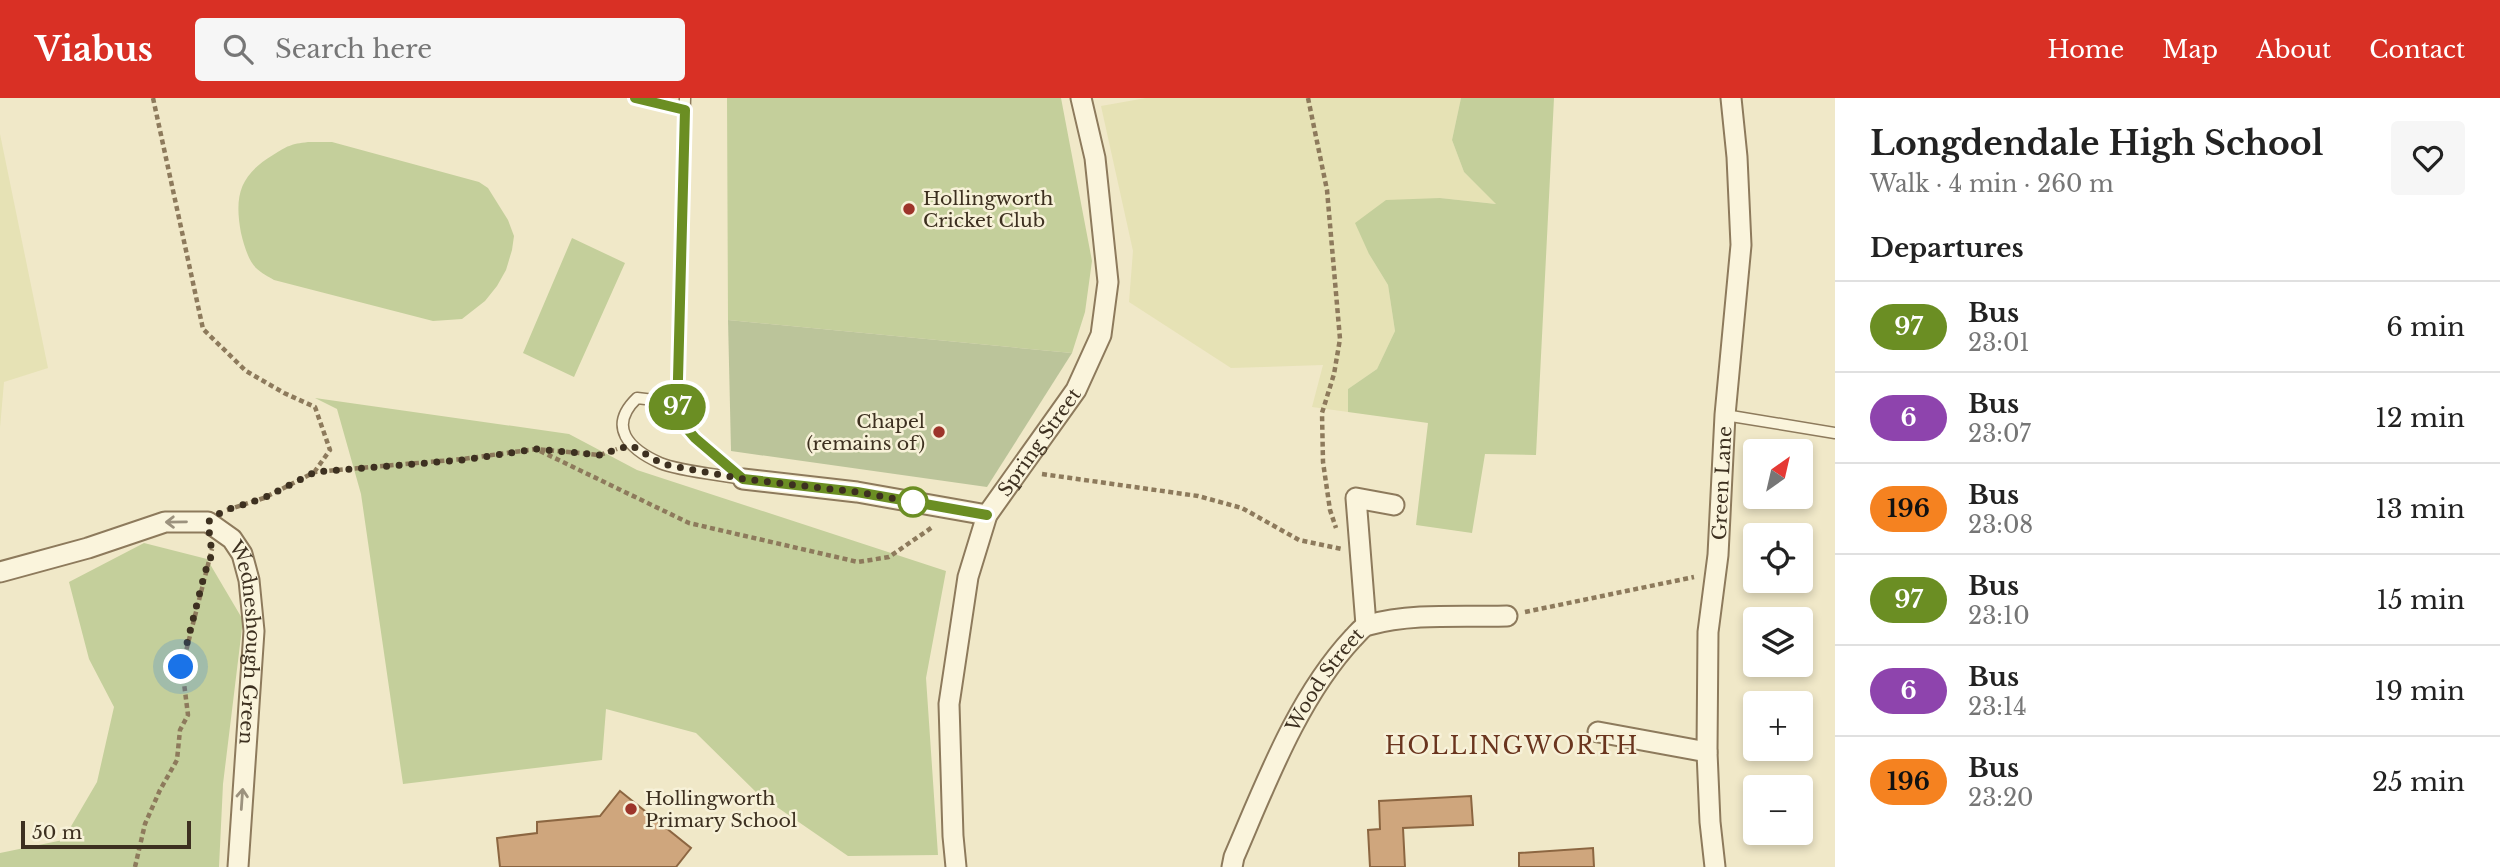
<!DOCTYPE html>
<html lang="en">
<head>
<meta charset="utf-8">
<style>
  :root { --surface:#fff; --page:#f6f6f6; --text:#222; --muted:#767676; --line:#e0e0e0; --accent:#d93025 }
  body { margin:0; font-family:"Libre Baskerville",serif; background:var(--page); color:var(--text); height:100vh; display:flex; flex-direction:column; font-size:26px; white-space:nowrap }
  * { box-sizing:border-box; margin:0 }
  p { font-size:23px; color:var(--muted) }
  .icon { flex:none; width:38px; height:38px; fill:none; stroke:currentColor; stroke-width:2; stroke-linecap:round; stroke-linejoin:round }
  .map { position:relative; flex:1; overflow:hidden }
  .drawer { display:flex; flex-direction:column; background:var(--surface); width:665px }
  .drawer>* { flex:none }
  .badge { padding:0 14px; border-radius:23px; font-size:24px; line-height:46px }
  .needle { width:46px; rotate:34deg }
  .fabs { position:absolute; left:1743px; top:341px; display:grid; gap:14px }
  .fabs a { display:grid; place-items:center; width:70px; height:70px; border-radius:7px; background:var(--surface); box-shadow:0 4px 10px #0003; font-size:35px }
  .scale { position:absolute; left:21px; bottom:18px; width:170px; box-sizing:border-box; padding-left:7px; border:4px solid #3d3020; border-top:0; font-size:19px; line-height:24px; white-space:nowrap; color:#3d3020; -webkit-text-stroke:5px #f7f1d8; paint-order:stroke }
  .you { position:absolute; width:35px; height:35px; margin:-18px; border:5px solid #fff; border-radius:50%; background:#1a73e8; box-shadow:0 0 0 10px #1a73e833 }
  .map>.badge { position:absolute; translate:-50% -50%; box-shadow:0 0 0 4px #fff }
  h2 { padding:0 35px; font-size:26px; line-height:63px }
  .round { display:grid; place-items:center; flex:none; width:74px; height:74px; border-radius:7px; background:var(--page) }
  .headline { display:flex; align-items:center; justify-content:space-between; height:119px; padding:0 35px }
  h1 { font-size:33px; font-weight:800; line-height:52px }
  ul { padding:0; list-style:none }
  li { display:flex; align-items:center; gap:21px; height:91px; padding:0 35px; border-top:2px solid var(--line) }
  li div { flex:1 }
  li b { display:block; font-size:26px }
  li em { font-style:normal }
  li .badge { min-width:77px; font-weight:700; text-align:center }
  header { display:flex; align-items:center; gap:42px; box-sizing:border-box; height:98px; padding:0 35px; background:var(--accent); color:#fff }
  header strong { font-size:33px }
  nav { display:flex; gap:38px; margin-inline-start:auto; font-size:24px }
  .search { width:490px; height:63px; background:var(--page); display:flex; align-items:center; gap:18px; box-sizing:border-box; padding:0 24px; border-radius:7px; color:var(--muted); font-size:26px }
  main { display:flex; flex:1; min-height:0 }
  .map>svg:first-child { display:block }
  .farmland { fill:#e6e2b5 }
  .green { fill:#c4cf9b }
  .cemetery { fill:#bbc49a }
  .building { fill:#cfa67d; stroke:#8c6641; stroke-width:2 }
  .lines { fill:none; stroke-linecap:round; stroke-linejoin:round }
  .lane-casing { stroke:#8d7a5c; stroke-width:13 }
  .street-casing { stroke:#8d7a5c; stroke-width:23 }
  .path { stroke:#8d7a5c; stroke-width:4.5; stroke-dasharray:5 3.5; stroke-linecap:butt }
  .lane { stroke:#faf4dc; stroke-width:10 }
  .street { stroke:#faf4dc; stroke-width:19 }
  .oneway { stroke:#9c927e }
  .line-casing { stroke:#fff; stroke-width:16 }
  .line { stroke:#6b8e23; stroke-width:10 }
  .walk { stroke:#3d3020; stroke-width:7; stroke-dasharray:0 12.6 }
  .poi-dot { fill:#9d342a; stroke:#f7f1d8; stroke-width:2.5 }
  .stop-dot { fill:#fff; stroke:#6b8e23; stroke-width:3.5 }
  .labels { text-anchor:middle; stroke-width:5; stroke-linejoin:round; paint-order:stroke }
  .poi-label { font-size:19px; fill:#3d3020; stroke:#f7f1d8; text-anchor:start }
  .street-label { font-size:19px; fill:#3d3020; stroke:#f7f1d8 }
  .quarter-label { font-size:23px; letter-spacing:2px; fill:#6a351e; stroke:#f7f1d8 }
</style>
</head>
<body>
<header>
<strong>Viabus</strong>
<div class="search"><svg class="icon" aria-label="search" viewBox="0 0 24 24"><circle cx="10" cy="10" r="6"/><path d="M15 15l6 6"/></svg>Search here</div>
<nav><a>Home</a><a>Map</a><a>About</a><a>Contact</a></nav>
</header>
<main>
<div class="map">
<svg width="1835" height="769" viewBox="0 0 1835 769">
  <rect width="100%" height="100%" fill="#f0e8c8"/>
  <path class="farmland" d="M1146,0h315l-9,42 12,32 33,32 -57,-6 -71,56 19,31 7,46 -18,38 -29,20v23l-36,-5 11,-42 -92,3 -102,-66 4,-51 -32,-145z
    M0,36l48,234 -44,14 -4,46z"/>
  <path class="green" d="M727,0h334l31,163 -7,51 -13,41 -344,-33z
    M1461,0h93l-18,357 -51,-1 -13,79 -56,-8 12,-102 -80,-11v-23l29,-20 18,-38 -7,-46 -19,-31 -14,-31 31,-23 54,-2 56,6 -32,-32 -12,-32z
    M308,44h24l147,40 9,6 20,32 6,16 -2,14 -6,20 -9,16 -12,15 -23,18 -29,2 -159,-41c-5,-3 -13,-7 -18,-12 -8,-8 -12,-23 -15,-35 -7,-38 -1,-58 32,-78 14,-9 18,-11 35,-13z
    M572,140l53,25 -51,114 -51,-24z
    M315,300l254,36 68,36 309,101 -20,107 12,177 -90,1 -90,-62 -62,-61 -90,-24 -4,51 -199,24 -42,-290 -24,-85z
    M144,445l63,16 36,61 -20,164 -4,83h-219v-14l63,-13 34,-58 17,-75 -25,-48 -20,-77z"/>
  <path class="cemetery" d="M728,222l344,33 -85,134 -256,-36z"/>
  <path class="building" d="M620,693l71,57 -15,19h-176l-3,-29 40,-5v-11l63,-6z
    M1471,698l2,29 -70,3 2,39h-35l-2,-37 12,-1 -1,-28z
    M1593,750l1,19h-75v-14z"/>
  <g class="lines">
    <g class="lane-casing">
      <path id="lane" d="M635,0l50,12
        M637,300l17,2 17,11 24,27 48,41c-21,-4 -65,-8 -83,-16 -31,-14 -53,-36 -23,-65z
        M1725,317l110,18
        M677,319l8,-319"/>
    </g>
    <g class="street-casing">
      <g id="street">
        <path d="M743,381l114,13 130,23"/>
        <path id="s1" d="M0,474l88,-24 77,-26h43l24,17 10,15 7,26 5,51 -16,236"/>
        <path d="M1366,527l-10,-127 38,7"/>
        <path d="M1598,634l109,20"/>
        <path id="s2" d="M956,769l-3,-31 -4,-132 19,-127 19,-62 89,-125 25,-55 7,-53 -13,-124 -14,-60"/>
        <path id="s3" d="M1232,769l2,-10c32,-74 64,-160 119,-219 5,-5 10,-12 16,-13 41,-12 95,-8 138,-9"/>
        <path id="s4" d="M1715,769l-5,-45 -3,-70 1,-120 10,-77 7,-140 16,-170 -4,-88 -6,-59"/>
      </g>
    </g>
    <path class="path" d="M153,0l50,231 43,42 38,22 31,14 15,43 -15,21
      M1308,0l19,92 13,149 -6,35 -12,39 1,49 7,48 6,18
      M540,353l149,72 169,39 31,-5 45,-31
      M1042,376l156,22 44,12 57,32 43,9
      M227,412l37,-12 51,-26 148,-13 73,-10 64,6 17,-6
      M1525,514l169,-35
      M135,769l10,-43 15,-34 17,-30 3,-30 8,-15 -6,-48 30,-118"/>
    <use href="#lane" class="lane"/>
    <use href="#street" class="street"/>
  </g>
  <defs><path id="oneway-shaft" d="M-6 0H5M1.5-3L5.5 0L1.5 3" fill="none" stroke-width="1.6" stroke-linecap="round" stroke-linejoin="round" transform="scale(1.75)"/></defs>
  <g class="oneway">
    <use href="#oneway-shaft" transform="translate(176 424) rotate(179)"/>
    <use href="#oneway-shaft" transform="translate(242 701) rotate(-86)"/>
  </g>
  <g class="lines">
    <g class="line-casing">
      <path id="line" d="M635,0l50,12 -8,307 18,21 48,41 114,13 130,23"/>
    </g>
    <use href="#line" class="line"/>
    <path class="walk" d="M181,569l24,-95 7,-18 -4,-32 15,-11 41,-13 51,-26 148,-12 73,-11 64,6 31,-10 31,19 81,15 114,13 56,10"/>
  </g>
  <g class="poi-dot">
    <circle cx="909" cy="111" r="7"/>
    <circle cx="939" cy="334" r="7"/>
    <circle cx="631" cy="711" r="7"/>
  </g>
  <circle class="stop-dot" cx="913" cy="404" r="14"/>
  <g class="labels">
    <g class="poi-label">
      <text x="923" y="107">Hollingworth<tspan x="923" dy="22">Cricket Club</tspan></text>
      <text x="925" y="330" text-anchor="end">Chapel<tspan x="925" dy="22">(remains of)</tspan></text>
      <text x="645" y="707">Hollingworth<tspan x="645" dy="22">Primary School</tspan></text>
    </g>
    <g class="street-label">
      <text dy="7" stroke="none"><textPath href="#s2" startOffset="446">Spring Street</textPath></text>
      <text dy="7" stroke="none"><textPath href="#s4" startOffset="385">Green Lane</textPath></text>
      <text dy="7" stroke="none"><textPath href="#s1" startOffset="352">Wedneshough Green</textPath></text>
      <text dy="7" stroke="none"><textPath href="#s3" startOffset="210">Wood Street</textPath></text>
    </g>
    <g class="quarter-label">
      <text x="1512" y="656">HOLLINGWORTH</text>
    </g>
  </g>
</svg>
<div class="fabs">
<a><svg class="needle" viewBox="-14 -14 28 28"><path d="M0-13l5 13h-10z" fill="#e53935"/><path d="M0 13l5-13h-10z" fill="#767676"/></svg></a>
<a><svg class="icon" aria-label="locate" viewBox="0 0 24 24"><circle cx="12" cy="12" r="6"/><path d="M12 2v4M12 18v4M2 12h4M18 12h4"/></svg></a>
<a><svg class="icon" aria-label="layers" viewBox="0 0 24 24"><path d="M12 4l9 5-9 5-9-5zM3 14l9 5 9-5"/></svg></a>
<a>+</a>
<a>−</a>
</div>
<div class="scale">50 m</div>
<div class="you" style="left:181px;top:569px"></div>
<b class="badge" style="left:677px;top:309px;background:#6b8e23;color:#fff">97</b>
</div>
<section class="drawer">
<div class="headline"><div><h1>Longdendale High School</h1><p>Walk · 4 min · 260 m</p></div><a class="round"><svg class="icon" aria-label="heart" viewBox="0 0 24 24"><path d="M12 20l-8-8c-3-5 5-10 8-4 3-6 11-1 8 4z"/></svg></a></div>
<h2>Departures</h2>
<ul>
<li><span class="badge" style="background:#6b8e23;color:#fff">97</span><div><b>Bus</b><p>23:01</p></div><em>6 min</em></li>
<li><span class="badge" style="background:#8e44ad;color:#fff">6</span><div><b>Bus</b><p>23:07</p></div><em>12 min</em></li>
<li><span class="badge" style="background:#f58220;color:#111">196</span><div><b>Bus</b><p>23:08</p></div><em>13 min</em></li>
<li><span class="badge" style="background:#6b8e23;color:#fff">97</span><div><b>Bus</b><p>23:10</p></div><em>15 min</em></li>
<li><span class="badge" style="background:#8e44ad;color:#fff">6</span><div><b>Bus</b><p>23:14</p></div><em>19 min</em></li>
<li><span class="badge" style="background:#f58220;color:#111">196</span><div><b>Bus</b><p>23:20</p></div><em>25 min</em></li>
</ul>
</section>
</main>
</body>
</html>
